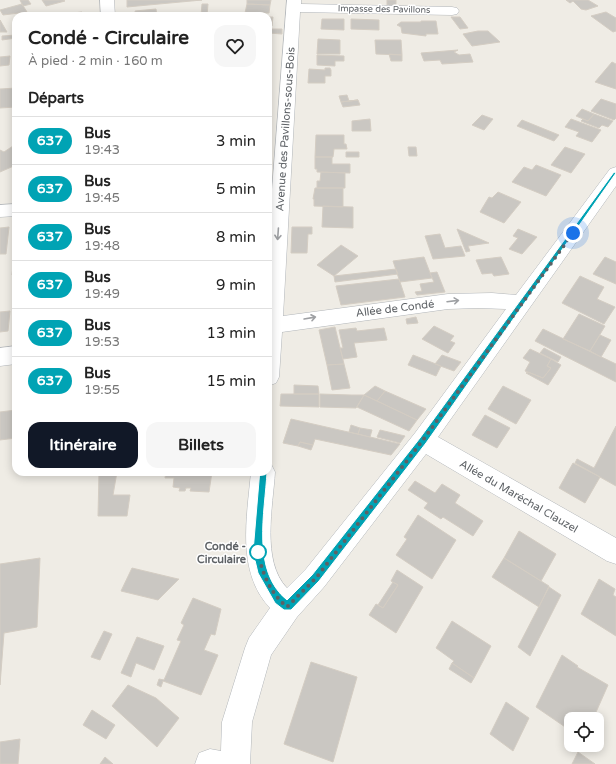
<!DOCTYPE html>
<html lang="fr">
<head>
<meta charset="utf-8">
<style>
  :root { --surface:#fff; --page:#f6f6f6; --text:#222; --muted:#767676; --line:#e0e0e0; --accent:#111827 }
  body { margin:0; font-family:"Varela Round",sans-serif; background:var(--page); color:var(--text); height:100vh; display:flex; flex-direction:column; font-size:15px; white-space:nowrap }
  * { box-sizing:border-box; margin:0 }
  p { font-size:13px; color:var(--muted) }
  .icon { flex:none; width:22px; height:22px; fill:none; stroke:currentColor; stroke-width:2; stroke-linecap:round; stroke-linejoin:round }
  .map { position:relative; flex:1; overflow:hidden }
  .sheet { position:absolute; left:12px; top:12px; width:260px; height:464px; display:flex; flex-direction:column; background:var(--surface); border-radius:12px; box-shadow:0 2px 10px #0003 }
  .sheet>* { flex:none }
  .badge { padding:0 8px; border-radius:13px; font-size:14px; line-height:26px }
  .controls { position:absolute; left:564px; top:712px; display:grid; gap:8px }
  .controls a { display:grid; place-items:center; width:40px; height:40px; border-radius:8px; background:var(--surface); box-shadow:0 2px 10px #0003; font-size:20px }
  .you { position:absolute; width:20px; height:20px; margin:-10px; border:3px solid #fff; border-radius:50%; background:#1a73e8; box-shadow:0 0 0 6px #1a73e833 }
  .map>.badge { position:absolute; translate:-50% -50%; box-shadow:0 0 0 2px #fff }
  h2 { padding:0 16px; font-size:15px; line-height:36px }
  .round { display:grid; place-items:center; flex:none; width:42px; height:42px; border-radius:12px; background:var(--page) }
  .overview { display:flex; align-items:center; justify-content:space-between; height:68px; padding:0 16px }
  h1 { font-size:19px; font-weight:700; line-height:30px }
  .cta { display:flex; gap:8px; margin-top:auto; padding:8px 16px }
  .cta a { flex:1; height:46px; border-radius:12px; background:var(--accent); color:#fff; font-size:16px; font-weight:700; line-height:46px; text-align:center }
  .cta a+a { background:var(--page); color:var(--text) }
  ul { padding:0; list-style:none }
  li { display:flex; align-items:center; gap:12px; height:48px; padding:0 16px; border-top:1px solid var(--line) }
  li div { flex:1 }
  li b { display:block; font-size:15px }
  li em { font-style:normal }
  li .badge { min-width:44px; font-weight:700; text-align:center }
  .map>svg:first-child { display:block }
  .building { fill:#cac7c2; stroke:#d4cdc3 }
  .lines { fill:none; stroke-linecap:round; stroke-linejoin:round }
  .minor-casing { stroke:#b2b6ba; stroke-width:1 }
  .minor { fill:#fff; fill-rule:evenodd }
  .oneway { stroke:#9ea0a3 }
  .line { fill:#00a3b4; stroke:#fff }
  .walk { stroke:#5d6165; stroke-width:4; stroke-dasharray:0 7.2 }
  .stop-dot { fill:#fff; stroke:#00a3b4; stroke-width:2 }
  .labels { text-anchor:middle; stroke-width:3; stroke-linejoin:round; paint-order:stroke }
  .far-street-label { font-size:9px; fill:#5d6165; stroke:#fff }
  .street-label { font-size:11px; fill:#5d6165; stroke:#fff }
  .stop-label { font-size:11px; font-weight:bold; fill:#5d6165; stroke:#fff; text-anchor:end }
</style>
</head>
<body>
<div class="map">
<svg width="616" height="764" viewBox="0 0 616 764">
  <rect width="100%" height="100%" fill="#efece5"/>
  <path class="building" d="M20,0h8l3,4 -8,2z
    M42,0h21l2,1 -19,5z
    M127,0h75l-75,7z
    M247,0h24l-1,5 -23,-1z
    M387,0h9v6h-9z
    M566,0h23h-1l10,6 -12,4 -5,-1 -8,-8 -3,2z
    M22,4l5,8 -24,3 -3,-5z
    M202,4h6l-1,12 -6,-1z
    M247,4l23,1 -1,8h-24z
    M156,9l1,7h-21l-1,-5z
    M82,12v4h-19v-2z
    M606,12l10,6v13l-3,1 -22,-16z
    M268,17h5l-1,9h-4z
    M451,17h9l8,11 -8,1z
    M322,19h22v11l-23,-1z
    M351,19l28,1v10l-28,-1z
    M0,20l7,12h-7z
    M421,21h15l2,13h-12v2l-24,-3 -1,-6 -4,-2 4,-3h20z
    M269,29h13v5l-13,-1z
    M478,31h10l12,11 -28,4 -9,-12z
    M16,35v3l-14,2v-4z
    M318,39l22,1v14h-23z
    M375,40h26l1,15 -26,-1z
    M458,50l-4,2 5,3 11,-1 3,8 -31,2 -2,-4 -16,1 -3,-8z
    M389,54l13,1v6h-11z
    M317,55l27,1v5h-9v5l-18,-1z
    M10,56l-1,9 -9,1v-9z
    M612,62l4,2v25l-21,-7z
    M325,68h5l1,2v6h-6v7h-17l1,-14 16,1z
    M16,88v19l-16,1v-19z
    M347,95l2,6 9,-1 -17,2 -2,-6z
    M601,99l15,5v14l-2,2 -23,-9z
    M358,100l2,5 -17,2 -2,-5z
    M582,109l12,5 -6,7 -12,-5z
    M594,114l19,7 -5,6 -6,-2 -3,3 -18,-7 2,-2 5,2z
    M482,115l11,4 -9,11 -12,-5z
    M370,119l1,12h-19v-10z
    M571,119l30,11 -9,12 -16,-6 3,-4 -14,-5z
    M522,120l37,15 -5,6 -37,-15z
    M316,135h28v9h2l1,5h-13l-1,8h-18z
    M16,144v21l-16,7v-22l4,2z
    M408,147h8l1,9h-8z
    M565,147l20,7 -14,19 -20,-8z
    M346,152h13v5h-13z
    M315,157h17v7h18v9l-33,-1v-3h-2z
    M536,165l25,10 -15,21 -34,-14 12,-15 8,3z
    M321,172l24,1v15h-28v-7h3z
    M315,188h28v19l-29,-1v-7h-1z
    M498,192l23,10 -17,21 -24,-11 9,-15 3,1z
    M323,206l30,1v21l-31,-1z
    M9,227l-3,27h-6v-26z
    M292,227h20v7h-4l-1,19h-16z
    M457,229l32,14 -21,3 2,5 -4,1z
    M518,229l19,8 -15,17 -13,-5 9,-11 -5,-2z
    M440,234l5,14 16,-2 4,10 -32,3 -8,-23z
    M16,238v36l-4,1z
    M341,245l17,11 -24,20 -17,-11z
    M424,257l8,21 -32,4 -7,-21z
    M501,257l8,17 -15,2 -2,-3 -10,1 -6,-14z
    M605,257l11,5v22l-23,-10z
    M396,269l2,5 -63,8 -1,-6z
    M437,272l8,20 -28,3 -2,-3 7,-1 -2,-7 14,-2 -4,-9z
    M580,276l24,11 -7,12 18,8 -11,17 -42,-21z
    M399,279l6,18 -64,8 -5,-19z
    M10,311l-2,20 -8,1v-20z
    M579,314l26,12 -15,25 -27,-12z
    M416,317l2,6 -11,1 -1,-5z
    M434,326l20,10 -4,5 5,2 -7,10 -26,-14z
    M335,327l9,37 -17,1 -8,-35z
    M356,328l1,3 27,-3 3,12 -33,3 3,14 -14,2 -3,-11h3l-4,-18z
    M543,329l73,35v18l-81,-41z
    M600,335l11,5 -10,17 -11,-6z
    M544,348l17,9 -3,5 -18,-9z
    M530,349l21,10 -4,7 4,2 -8,10 -18,-7 5,-9 -7,-4z
    M413,355l28,11 -5,10 -28,-11z
    M442,355l19,7 -7,9 -19,-7z
    M551,359l10,6 -13,20 -22,-12 2,-1 15,6 8,-10 -4,-2z
    M344,364l6,24 -18,2 -5,-25z
    M294,385l24,1 1,8h-25z
    M375,386l10,5 -8,10 -13,-6z
    M503,386l28,14 -15,24 -28,-15z
    M385,391l41,18 -9,11 -40,-19z
    M281,394h38v13l-39,-1z
    M320,394l31,1h13l-8,13 -36,-1z
    M364,395l13,6 40,19 -8,11 -52,-24z
    M16,410v28l-16,2v-28z
    M485,415l25,13 -13,20 -25,-13z
    M291,419l79,18 30,7 -9,11 -76,-16 -2,6 -13,-3 -2,4 -15,-3z
    M351,425l9,3 -2,6 -9,-2z
    M616,426v60l-41,-23 2,-4 17,9z
    M360,428l12,2 -2,7 -12,-3z
    M380,430l25,6 -5,7 -23,-6z
    M300,442l13,3 -2,5 -13,-4z
    M573,463l27,14 -15,26 -26,-15z
    M66,472h23l-23,3z
    M99,472h18l-4,23h17l-3,21h-29z
    M166,472h46l-3,20 -19,-1 1,-3h-5l-1,3h-6l1,-3 -7,-1 1,-9h-9z
    M415,481l20,12 7,-9 18,11 -5,8 28,18 -10,15 -30,-19 -2,2 -17,-11 4,-5 -20,-13z
    M418,515l38,25 -24,39 -36,-24 11,-16 -3,-2z
    M519,531l37,23 -15,27 -37,-23z
    M40,558l-3,69 -33,6 -4,52v-121z
    M504,558l45,28 -10,21 -47,-30z
    M132,568l46,11h1l-21,21 -37,-9z
    M397,570l26,17 -27,46 -27,-18 7,-11 7,4 15,-23 -7,-4z
    M599,579l16,10 -2,6 3,2v39l-35,-22z
    M393,582l5,3 -15,23 -5,-3z
    M549,587l12,8 -31,61 -12,-9z
    M193,598l28,11 -6,26 -4,-1 -7,16 14,5 -17,40 -38,-14 -2,6 -4,-2 2,-6 5,1 17,-39 -4,-1 7,-15 -3,-2z
    M452,621l39,25 -17,32 -22,-15 2,-2 -18,-13z
    M104,631l8,3 -12,26 -9,-3z
    M137,637l27,9 -10,24 -18,-7 -5,14 -10,-4z
    M562,655l16,11 -1,1 31,18 -15,34h-22v12l-35,-24z
    M311,662l46,15 -24,85 -49,-18z
    M452,663l22,15 -3,5 -22,-14z
    M128,685l28,13 23,20 -22,29 -45,-41z
    M506,702l23,16 -16,33 -23,-17z
    M92,710l23,15 -9,14 -23,-14z
    M20,739l-2,25h-18v-22z
    M578,752l17,12h-23z
    M105,757l8,7h-13z"/>
  <g class="lines">
    <g class="minor-casing">
      <path id="minor" d="M100,0h14l1,16h-14z
        M287,0h14v4l151,3 5,1 2,3 -2,3 -5,1 -152,-3 -17,304 165,-22 44,-1 24,2 94,-126 6,-2v19l-178,251 178,101v26l-9,-3 -181,-107 -102,133 -27,30 -26,38 -19,67 -2,42h-55l4,-11 11,-4 11,2 1,-29 23,-74 4,-10 21,-30c-34,-36 -23,-91 -19,-136h17v-9l3,1 4,8c-2,34 -14,89 12,116l19,-19 109,-136 91,-124 -28,-1 -30,1 -166,23 -3,45 -3,6 -8,3v-146z
        M16,204v12l-16,1v-12z
        M16,346v18l-16,2v-18z"/>
    </g>
    <use href="#minor" class="minor"/>
  </g>
  <defs><path id="oneway-shaft" d="M-6 0H5M1.5-3L5.5 0L1.5 3" fill="none" stroke-width="1.6" stroke-linecap="round" stroke-linejoin="round"/></defs>
  <g class="oneway">
    <use href="#oneway-shaft" transform="translate(278 234) rotate(94)"/>
    <use href="#oneway-shaft" transform="translate(453 301) rotate(-7)"/>
    <use href="#oneway-shaft" transform="translate(310 318) rotate(-10)"/>
  </g>
  <path class="line" d="M614,172l2,1 -190,270 -107,138 -28,29h-7l-9,-7 -17,-30 -5,-21 7,-83h6l1,3c-2,40 -16,99 20,128l25,-25 108,-137z"/>
  <g class="lines">
    <path class="walk" d="M258,552c4,21 12,41 29,55l29,-29 107,-138 150,-207"/>
  </g>
  <circle class="stop-dot" cx="258" cy="552" r="8"/>
  <g class="labels">
    <g class="far-street-label">
      <text transform="translate(384 9) rotate(1)" y="3">Impasse des Pavillons</text>
    </g>
    <g class="street-label">
      <text transform="translate(285 129) rotate(-86)" y="4">Avenue des Pavillons-sous-Bois</text>
      <text transform="translate(395 308) rotate(-7)" y="4">Allée de Condé</text>
      <text transform="translate(519 496) rotate(30)" y="4">Allée du Maréchal Clauzel</text>
    </g>
    <g class="stop-label">
      <text x="246" y="550">Condé -<tspan x="246" dy="13">Circulaire</tspan></text>
    </g>
  </g>
</svg>
<div class="controls">
<a><svg class="icon" aria-label="locate" viewBox="0 0 24 24"><circle cx="12" cy="12" r="6"/><path d="M12 2v4M12 18v4M2 12h4M18 12h4"/></svg></a>
</div>
<div class="you" style="left:573px;top:233px"></div>
<section class="sheet">
<div class="overview"><div><h1>Condé - Circulaire</h1><p>À pied · 2 min · 160 m</p></div><a class="round"><svg class="icon" aria-label="heart" viewBox="0 0 24 24"><path d="M12 20l-8-8c-3-5 5-10 8-4 3-6 11-1 8 4z"/></svg></a></div>
<h2>Départs</h2>
<ul>
<li><span class="badge" style="background:#00a3b4;color:#fff">637</span><div><b>Bus</b><p>19:43</p></div><em>3 min</em></li>
<li><span class="badge" style="background:#00a3b4;color:#fff">637</span><div><b>Bus</b><p>19:45</p></div><em>5 min</em></li>
<li><span class="badge" style="background:#00a3b4;color:#fff">637</span><div><b>Bus</b><p>19:48</p></div><em>8 min</em></li>
<li><span class="badge" style="background:#00a3b4;color:#fff">637</span><div><b>Bus</b><p>19:49</p></div><em>9 min</em></li>
<li><span class="badge" style="background:#00a3b4;color:#fff">637</span><div><b>Bus</b><p>19:53</p></div><em>13 min</em></li>
<li><span class="badge" style="background:#00a3b4;color:#fff">637</span><div><b>Bus</b><p>19:55</p></div><em>15 min</em></li>
</ul>
<div class="cta"><a>Itinéraire</a><a>Billets</a></div>
</section>
</div>
</body>
</html>
